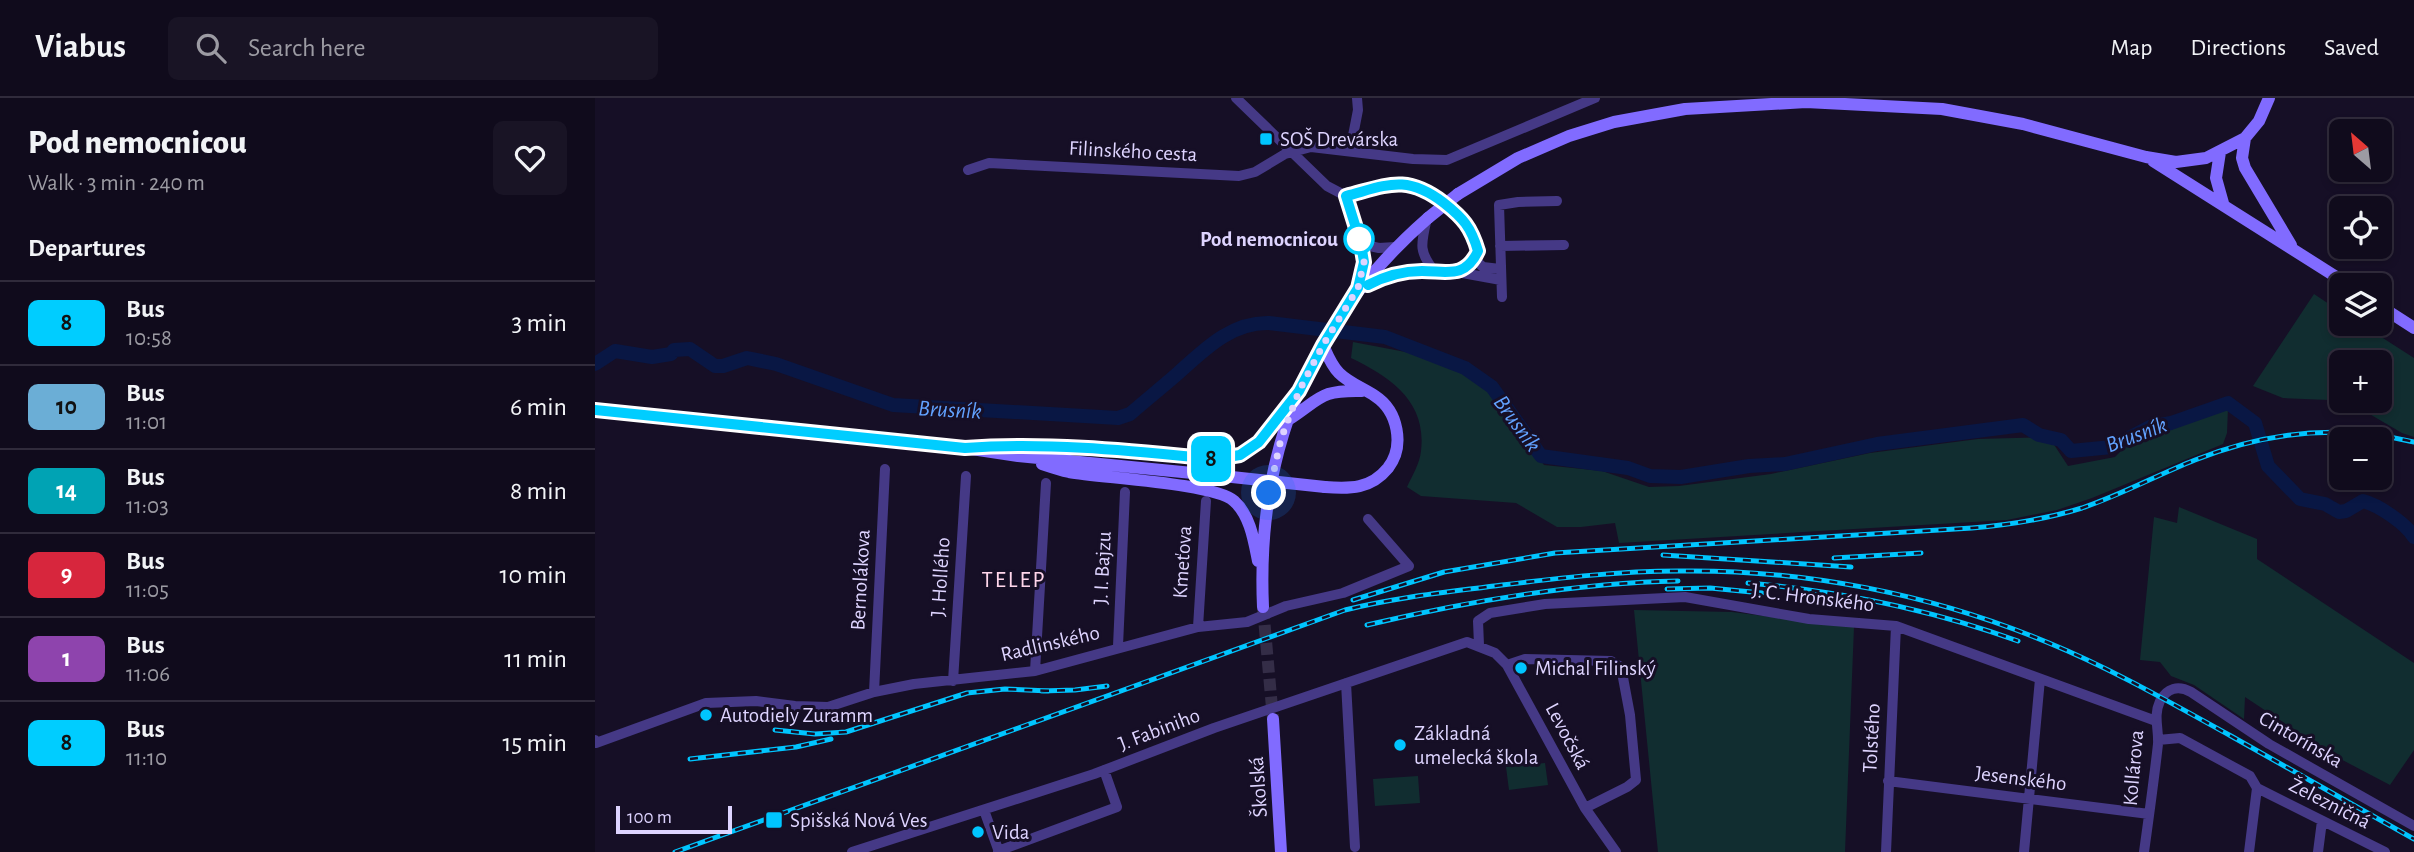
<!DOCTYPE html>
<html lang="en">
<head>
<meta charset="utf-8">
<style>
  :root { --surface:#100b1c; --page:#191425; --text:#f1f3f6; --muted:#9c9ba3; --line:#302b3b }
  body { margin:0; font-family:"Alegreya Sans",sans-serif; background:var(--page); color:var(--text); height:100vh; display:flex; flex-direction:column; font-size:26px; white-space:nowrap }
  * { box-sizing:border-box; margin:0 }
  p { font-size:23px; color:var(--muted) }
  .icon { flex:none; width:38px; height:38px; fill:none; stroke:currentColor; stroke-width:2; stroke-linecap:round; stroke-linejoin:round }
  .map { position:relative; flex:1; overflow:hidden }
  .side { display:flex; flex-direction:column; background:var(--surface); width:595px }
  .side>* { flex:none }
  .badge { padding:0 14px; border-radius:10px; font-size:24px; line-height:46px }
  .needle { width:46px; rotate:332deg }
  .buttons { position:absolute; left:1734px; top:21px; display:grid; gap:14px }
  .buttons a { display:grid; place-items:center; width:63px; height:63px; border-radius:10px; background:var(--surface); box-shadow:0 4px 10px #0003,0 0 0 2px var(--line); font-size:35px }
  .scale { position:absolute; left:21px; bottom:18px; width:116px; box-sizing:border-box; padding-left:7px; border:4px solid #ded4ff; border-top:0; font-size:19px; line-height:24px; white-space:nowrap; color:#ded4ff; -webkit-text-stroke:5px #160f26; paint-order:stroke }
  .you { position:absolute; width:35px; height:35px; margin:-18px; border:5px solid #fff; border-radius:50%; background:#1a73e8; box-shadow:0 0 0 10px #1a73e833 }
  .map>.badge { position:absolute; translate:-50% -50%; box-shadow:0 0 0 4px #fff }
  h2 { padding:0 28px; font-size:26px; line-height:63px }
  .round { display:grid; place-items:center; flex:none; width:74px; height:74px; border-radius:10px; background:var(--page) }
  .headline { display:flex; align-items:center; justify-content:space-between; height:119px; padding:0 28px }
  h1 { font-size:33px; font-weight:800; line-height:52px }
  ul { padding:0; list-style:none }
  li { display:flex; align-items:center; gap:21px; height:84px; padding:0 28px; border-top:2px solid var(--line) }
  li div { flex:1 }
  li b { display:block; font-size:26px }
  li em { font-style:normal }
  li .badge { min-width:77px; font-weight:700; text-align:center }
  header { display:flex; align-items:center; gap:42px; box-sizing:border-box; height:98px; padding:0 35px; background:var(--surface); border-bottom:2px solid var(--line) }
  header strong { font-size:33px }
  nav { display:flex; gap:38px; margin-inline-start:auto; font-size:24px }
  .search { width:490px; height:63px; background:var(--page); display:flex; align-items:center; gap:18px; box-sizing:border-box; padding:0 24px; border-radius:10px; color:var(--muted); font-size:26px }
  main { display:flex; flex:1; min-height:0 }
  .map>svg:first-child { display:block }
  .green { fill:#112d30; fill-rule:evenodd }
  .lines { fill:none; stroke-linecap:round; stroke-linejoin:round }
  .river { stroke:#091744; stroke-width:14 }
  .secondary-tunnel { stroke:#342d47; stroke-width:12; stroke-dasharray:12 6; stroke-linecap:butt }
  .minor { stroke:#453986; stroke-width:10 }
  .secondary { stroke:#816bff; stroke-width:12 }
  .rail-casing { stroke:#00c5ff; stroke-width:5 }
  .rail { stroke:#160f26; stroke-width:2.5; stroke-dasharray:8; stroke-linecap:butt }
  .secondary-bridge { stroke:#816bff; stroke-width:12 }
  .line-casing { stroke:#fff; stroke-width:16 }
  .line { stroke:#00cdff; stroke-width:10 }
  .walk { stroke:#ded4ff; stroke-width:7; stroke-dasharray:0 12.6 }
  .poi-dot { fill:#00c5ff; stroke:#160f26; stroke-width:2.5 }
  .stop-dot { fill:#fff; stroke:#00cdff; stroke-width:3.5 }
  .labels { text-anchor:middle; stroke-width:6; stroke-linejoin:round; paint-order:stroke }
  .poi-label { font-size:21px; fill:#ded4ff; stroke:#160f26; text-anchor:start }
  .street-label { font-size:21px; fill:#ded4ff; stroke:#160f26 }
  .stop-label { font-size:21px; font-weight:bold; fill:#ded4ff; stroke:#160f26; text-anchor:end }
  .water-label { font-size:23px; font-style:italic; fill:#62a2ff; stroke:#160f26 }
  .neighbourhood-label { font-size:23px; letter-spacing:2px; fill:#ffd6eb; stroke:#160f26 }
</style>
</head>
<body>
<header>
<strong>Viabus</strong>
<div class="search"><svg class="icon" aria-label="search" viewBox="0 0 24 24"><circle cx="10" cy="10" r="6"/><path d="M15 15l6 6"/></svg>Search here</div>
<nav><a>Map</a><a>Directions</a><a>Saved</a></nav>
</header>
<main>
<section class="side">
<div class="headline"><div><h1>Pod nemocnicou</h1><p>Walk · 3 min · 240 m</p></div><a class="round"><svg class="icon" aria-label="heart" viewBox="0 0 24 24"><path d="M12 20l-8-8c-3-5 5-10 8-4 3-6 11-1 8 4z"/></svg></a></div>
<h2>Departures</h2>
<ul>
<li><span class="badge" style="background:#00cdff;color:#111">8</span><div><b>Bus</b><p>10:58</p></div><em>3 min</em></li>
<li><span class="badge" style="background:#6baed6;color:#111">10</span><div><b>Bus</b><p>11:01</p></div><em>6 min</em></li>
<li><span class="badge" style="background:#00a3b4;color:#fff">14</span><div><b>Bus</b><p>11:03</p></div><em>8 min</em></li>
<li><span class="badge" style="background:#d7263d;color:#fff">9</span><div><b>Bus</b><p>11:05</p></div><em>10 min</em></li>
<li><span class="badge" style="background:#8e44ad;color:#fff">1</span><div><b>Bus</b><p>11:06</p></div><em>11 min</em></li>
<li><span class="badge" style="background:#00cdff;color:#111">8</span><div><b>Bus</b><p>11:10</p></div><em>15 min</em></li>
</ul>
</section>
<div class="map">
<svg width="1819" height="754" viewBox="0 0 1819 754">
  <rect width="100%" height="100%" fill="#160f26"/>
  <path class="green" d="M1719,196l27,18v12h20l53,34v79l-12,-4 -41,-24 -32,-9 -46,-2 -30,-12zM1785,264v39h-39v-39z
    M758,244l63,12 68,28 60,83 58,6 47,16 30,-1 92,-12 99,-21 108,-14 71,-2 19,29 47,-9 24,-24 22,-10 67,-15 -1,25 -4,11 -131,54 -35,12 -50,10 -388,23 -4,-20 -34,4h-24l-41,-24 -95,-7 -14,-9c5,-11 13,-24 14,-36 6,-50 -31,-74 -70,-93z
    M1584,409l78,32v20l157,104v87l-24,35 -59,-31 -86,-57 -1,22 -50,-34 -23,-9 -11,-14 -20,-2 14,-143 23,6z
    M1039,512l98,2 122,15 -9,225h-187z
    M950,665l3,22 -39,5 -3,-23z
    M823,678l2,27 -45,3 -2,-27z"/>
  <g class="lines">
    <path class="river" d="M0,266l20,-13 37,6 19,-3 3,-4 16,-1 25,17h8l24,-8 29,6 117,41 225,13 12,-4c15,-13 31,-26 46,-39 27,-24 54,-53 93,-52l116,14 80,31 27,19 49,69 87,12 22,8 31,1 68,-11 36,-2 92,-20 146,-19 16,10 22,5 10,11 41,-4 38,-20 21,-4 57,-20 27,20 13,43 32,33 25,5 14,8 7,-1 17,-10c16,4 43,23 51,36"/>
    <path class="secondary-tunnel" d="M668,509l10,112"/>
    <path class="minor" d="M641,0l91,88 19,10c43,-11 60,-23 98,7 19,15 27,24 34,48 -13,28 -31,20 -56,20 -20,0 -42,5 -58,17
      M755,53l8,-41 -1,-12
      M373,72l21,-7 250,13 16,-4 30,-18 26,-7 102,12 34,1 148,-62
      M751,98l15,48 3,18 -6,26
      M832,120c-6,26 -9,33 8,54
      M766,146l18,4 16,-1
      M905,148l64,-1
      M879,161l9,8 17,2
      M862,174l44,8
      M907,199l-3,-92 19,-3 39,-1
      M603,529l8,-126
      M884,547l-1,-24 12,-8 55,-9 140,-7 124,22 87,7 260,95
      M523,548l7,-154
      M912,567l18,-6 86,2 10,6 9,48 6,65 -9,7 -42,21
      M440,573l11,-188
      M358,583l13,-205
      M751,585l9,164
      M279,594l11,-223
      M0,642l1,3 110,-40 50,-2 39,5 33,1 46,-15 40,-8 121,-13 163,-44 49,-5 39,-16 57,-13 66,-27 -41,-47
      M1563,642l22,-2 70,38 7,12
      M1293,683l261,33
      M1662,690l128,64
      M389,712l15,42
      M403,753l119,-44 -13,-37
      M257,754l242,-78 120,-46 253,-86 28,11 12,12 78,143 31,44
      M1291,754l10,-226
      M1429,754l16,-173
      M1549,754c5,-36 10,-72 14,-108 1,-15 -5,-28 2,-43 7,-13 18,-16 31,-9l78,52 145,82
      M1654,754l8,-64
      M1723,754l4,-31"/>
    <path class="secondary" d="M1650,40l-3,20 3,10 46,77
      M1625,54l-4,26 7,25
      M1558,63l196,124
      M863,96l60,-36 51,-22 45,-14 71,-13 121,-7 136,7 81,15 123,33 30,5 30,-4 39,-20 14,-17 10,-23
      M1785,208l34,22
      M728,247c4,9 8,20 16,28 10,10 24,15 36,23 23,15 30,50 13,72 -17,21 -38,21 -63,19
      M0,311l370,39 53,8 195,19
      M693,322c34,-22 31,-30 74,-29
      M392,348l105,1 123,12c41,1 54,-34 77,-60
      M447,366c9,3 18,6 27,8 32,6 145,11 165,29 16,14 20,40 24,60
      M668,509c-7,-157 46,-285 165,-389
      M678,621l8,133"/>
    <g class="rail-casing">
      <path id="rail" d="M1068,457l188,12
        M1239,460l87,-5
        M1153,485c92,8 184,27 270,58
        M1072,491l43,-1 52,5
        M758,502l91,-28 111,-19 417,-25c37,-3 74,-9 110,-20 39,-13 75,-33 113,-48 70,-28 145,-36 219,-18
        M772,527c102,-24 207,-42 311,-44
        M446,593l34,-1 32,-4
        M180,632l40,4 31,-2 121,-39 38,-4 44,2
        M95,661l106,-12 35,-8
        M80,754l670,-242c52,-13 104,-18 157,-25 58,-7 117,-14 176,-14 126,-2 254,23 371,72 63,26 122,60 182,93 61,34 122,69 183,103"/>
    </g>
    <use href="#rail" class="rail"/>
    <path class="secondary-bridge" d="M833,120l30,-24
      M618,377l112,12"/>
  </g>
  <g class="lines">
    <g class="line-casing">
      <path id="line" d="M0,312l370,38c84,-6 167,3 250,11l25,-4 19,-13 40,-51 24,-46 35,-57 6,-26 -3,-18 -15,-48c42,-11 60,-22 98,7 19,15 27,24 34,48 -13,28 -31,20 -56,20 -19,0 -37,5 -54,14"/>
    </g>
    <use href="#line" class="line"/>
    <path class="walk" d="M674,395l12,-54 18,-48 24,-46 35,-57 6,-26 -5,-23"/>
  </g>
  <g class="poi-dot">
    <rect x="664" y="34" width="14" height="14" rx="3.5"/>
    <circle cx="926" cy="570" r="7"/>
    <circle cx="111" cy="617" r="7"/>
    <circle cx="805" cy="647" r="7"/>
    <rect x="170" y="713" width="18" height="18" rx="3.5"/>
    <circle cx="383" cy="734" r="7"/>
  </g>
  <circle class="stop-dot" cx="764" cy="141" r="14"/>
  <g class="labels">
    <g class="poi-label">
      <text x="685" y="48">SOŠ Drevárska</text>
      <text x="940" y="577">Michal Filinský</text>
      <text x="125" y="624">Autodiely Zuramm</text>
      <text x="819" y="642">Základná<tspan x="819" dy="24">umelecká škola</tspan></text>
      <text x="195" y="729">Spišská Nová Ves</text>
      <text x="397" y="741">Vida</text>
    </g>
    <g class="street-label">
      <text transform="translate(538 53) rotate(3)" y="7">Filinského cesta</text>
      <text transform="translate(587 464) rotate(-86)" y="7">Kmeťova</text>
      <text transform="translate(507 470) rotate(-87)" y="7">J. I. Bajzu</text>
      <text transform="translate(345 479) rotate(-86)" y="7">J. Hollého</text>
      <text transform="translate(265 482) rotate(-87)" y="7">Bernolákova</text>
      <text transform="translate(1218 499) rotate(7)" y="7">J. C. Hronského</text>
      <text transform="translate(455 545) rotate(-13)" y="7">Radlinského</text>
      <text transform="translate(564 631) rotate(-21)" y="7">J. Fabiniho</text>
      <text transform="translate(973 638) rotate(62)" y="7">Levočská</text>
      <text transform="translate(1276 640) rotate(-87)" y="7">Tolstého</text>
      <text transform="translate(1706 641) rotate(30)" y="7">Cintorínska</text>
      <text transform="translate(1538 670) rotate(-85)" y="7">Kollárova</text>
      <text transform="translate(1426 680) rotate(7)" y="7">Jesenského</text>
      <text transform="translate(663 689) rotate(-94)" y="7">Školská</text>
      <text transform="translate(1735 705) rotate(27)" y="7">Železničná</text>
    </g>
    <g class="stop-label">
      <text x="743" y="148">Pod nemocnicou</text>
    </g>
    <g class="water-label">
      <text transform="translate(355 311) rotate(3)" y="8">Brusník</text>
      <text transform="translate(923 325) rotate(54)" y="8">Brusník</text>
      <text transform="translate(1541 336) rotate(-21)" y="8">Brusník</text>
    </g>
    <g class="neighbourhood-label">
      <text x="419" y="489">TELEP</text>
    </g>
  </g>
</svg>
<div class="buttons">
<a><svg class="needle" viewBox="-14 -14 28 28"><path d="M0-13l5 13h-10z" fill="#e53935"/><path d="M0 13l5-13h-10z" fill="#9c9ba3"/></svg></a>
<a><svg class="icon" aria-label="locate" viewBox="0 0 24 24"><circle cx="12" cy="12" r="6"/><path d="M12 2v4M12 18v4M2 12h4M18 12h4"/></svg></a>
<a><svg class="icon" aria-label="layers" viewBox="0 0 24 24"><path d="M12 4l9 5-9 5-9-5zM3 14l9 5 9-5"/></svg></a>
<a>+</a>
<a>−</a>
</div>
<div class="scale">100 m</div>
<div class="you" style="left:674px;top:395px"></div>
<b class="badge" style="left:616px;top:361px;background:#00cdff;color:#111">8</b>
</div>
</main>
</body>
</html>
